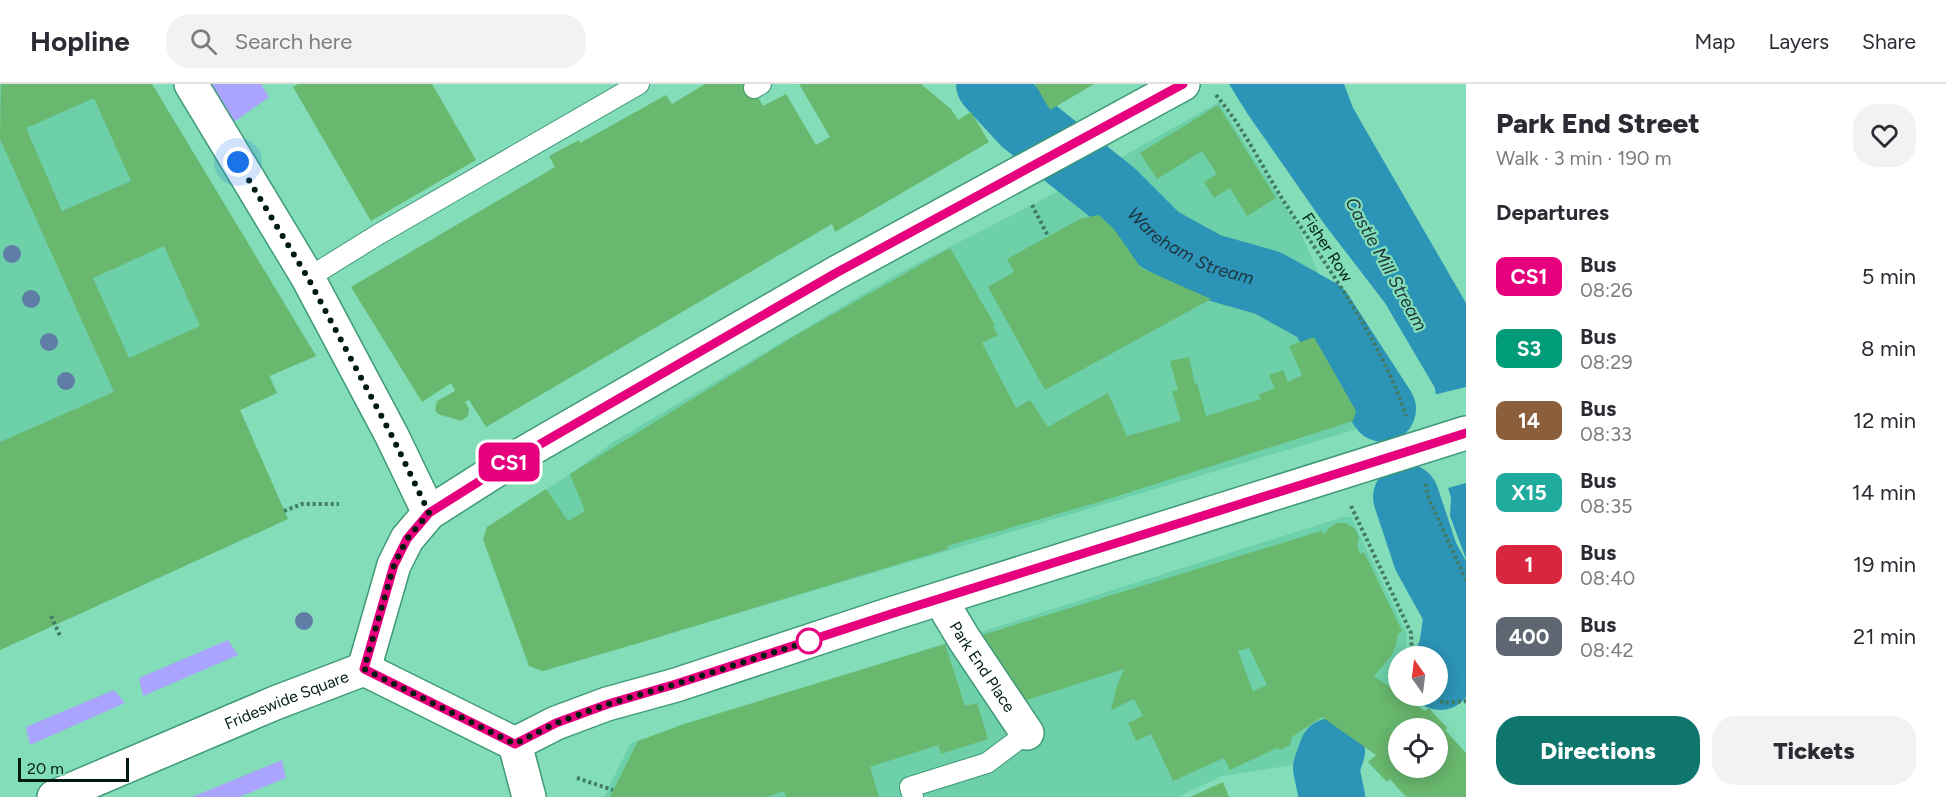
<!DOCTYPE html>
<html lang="en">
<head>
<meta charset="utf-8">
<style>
  :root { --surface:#fff; --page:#f2f2f3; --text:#2b2b33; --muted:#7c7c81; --line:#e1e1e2; --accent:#0f766e }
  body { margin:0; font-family:Figtree,sans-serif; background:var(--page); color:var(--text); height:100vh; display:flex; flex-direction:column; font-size:22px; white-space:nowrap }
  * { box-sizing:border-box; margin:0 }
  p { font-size:20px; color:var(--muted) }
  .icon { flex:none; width:33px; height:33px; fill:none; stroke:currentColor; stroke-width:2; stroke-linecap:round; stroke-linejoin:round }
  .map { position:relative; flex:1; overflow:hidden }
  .sheet { display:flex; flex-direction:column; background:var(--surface); width:480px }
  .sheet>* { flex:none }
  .badge { padding:0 12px; border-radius:9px; font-size:21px; line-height:39px }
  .needle { width:39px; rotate:346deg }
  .fabs { position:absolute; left:1388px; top:562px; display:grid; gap:12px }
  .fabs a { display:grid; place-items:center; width:60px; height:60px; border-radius:50%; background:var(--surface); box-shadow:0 3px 15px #0003; font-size:30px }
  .scale { position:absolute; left:18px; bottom:15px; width:111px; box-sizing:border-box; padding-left:6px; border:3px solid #001c12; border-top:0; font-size:16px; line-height:21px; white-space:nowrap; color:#001c12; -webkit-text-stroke:4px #83ddb8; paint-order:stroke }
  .you { position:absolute; width:30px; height:30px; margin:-15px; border:4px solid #fff; border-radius:50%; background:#1a73e8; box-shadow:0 0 0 9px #1a73e833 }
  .map>.badge { position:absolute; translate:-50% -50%; box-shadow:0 0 0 3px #fff }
  h2 { padding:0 30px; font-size:22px; line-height:54px }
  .round { display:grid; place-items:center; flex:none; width:63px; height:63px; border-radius:24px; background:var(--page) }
  .head { display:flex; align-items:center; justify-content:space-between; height:102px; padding:0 30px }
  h1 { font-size:28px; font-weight:800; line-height:45px }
  .cta { display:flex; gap:12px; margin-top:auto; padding:12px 30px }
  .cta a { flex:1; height:69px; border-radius:24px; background:var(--accent); color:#fff; font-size:24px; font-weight:800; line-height:69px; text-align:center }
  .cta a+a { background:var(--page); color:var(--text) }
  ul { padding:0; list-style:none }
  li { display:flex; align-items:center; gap:18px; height:72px; padding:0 30px }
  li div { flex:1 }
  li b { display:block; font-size:22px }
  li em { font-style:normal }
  li .badge { min-width:66px; font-weight:700; text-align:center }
  header { display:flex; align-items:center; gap:36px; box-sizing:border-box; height:84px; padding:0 30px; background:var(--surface); border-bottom:2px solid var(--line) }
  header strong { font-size:28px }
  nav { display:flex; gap:33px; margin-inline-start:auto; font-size:21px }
  .search { width:420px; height:54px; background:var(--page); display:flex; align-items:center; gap:15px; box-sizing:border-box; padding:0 21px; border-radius:24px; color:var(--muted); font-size:22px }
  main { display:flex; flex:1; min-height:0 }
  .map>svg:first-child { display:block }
  .built { fill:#6dd0a9 }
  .green { fill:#aaa4ff }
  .water { fill:#2c94b7 }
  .pier { fill:#83ddb8 }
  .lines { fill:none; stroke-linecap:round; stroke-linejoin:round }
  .river { stroke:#2c94b7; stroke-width:66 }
  .building { fill:#69b86f; fill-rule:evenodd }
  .lane-casing { stroke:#3d9977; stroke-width:22 }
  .street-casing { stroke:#3d9977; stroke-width:36 }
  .primary-casing { stroke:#3d9977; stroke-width:36 }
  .path { stroke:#417c65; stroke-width:4; stroke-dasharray:3 3; stroke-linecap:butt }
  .lane { stroke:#fff; stroke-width:20 }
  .street { stroke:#fff; stroke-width:33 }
  .primary { stroke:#fff; stroke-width:33 }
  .tree { fill:#607da6 }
  .line-casing { stroke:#fff; stroke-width:14 }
  .line { stroke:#e6007e; stroke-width:9 }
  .walk { stroke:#001c12; stroke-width:6; stroke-dasharray:0 10.8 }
  .stop-dot { fill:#fff; stroke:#e6007e; stroke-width:3 }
  .labels { text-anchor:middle; stroke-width:4.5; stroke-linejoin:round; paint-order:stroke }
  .street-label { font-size:16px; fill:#001c12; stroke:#83ddb8 }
  .water-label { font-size:18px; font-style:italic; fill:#1e343d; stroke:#83ddb8 }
</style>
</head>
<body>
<header>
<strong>Hopline</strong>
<div class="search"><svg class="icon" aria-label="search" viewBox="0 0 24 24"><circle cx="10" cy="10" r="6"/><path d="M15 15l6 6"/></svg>Search here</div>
<nav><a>Map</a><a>Layers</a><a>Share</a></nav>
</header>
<main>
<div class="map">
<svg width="1466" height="713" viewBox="0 0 1466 713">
  <rect width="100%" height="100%" fill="#83ddb8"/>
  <path class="built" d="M0,0h152l164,272 -46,20 7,17 -37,17 48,109 -288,131z
    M1219,18l80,127 85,192 -841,250 -14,-5 -46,-127 4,-12 82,-52 46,-34 284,-168 191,-98z
    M1343,433h8l56,117 -2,23h-7v39h21l-119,68 -78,12 -44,21h-574l27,-54z"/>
  <path class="green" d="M209,0h52l8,13 -35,25z
    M228,556l10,15 -95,41 -4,-18z
    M114,606l11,13 -95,42 -4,-18z
    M282,676l4,18 -47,19h-47z"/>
  <path class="water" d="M956,0h67l19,25 69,54 -49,27 -65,-57 -11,-22z
    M1229,0h115l9,24 113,195v256l-16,-43 1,-19 -3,-9 -13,-100 -50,-85 -60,-78 -78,-112z"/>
  <path class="pier" d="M1048,30l63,49 -49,27 -58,-52z
    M1466,303v96l-18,5 -1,6 -14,-99z"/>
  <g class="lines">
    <g class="river">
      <path id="s1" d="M989,0l36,39 88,70 46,46 49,27 60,17 52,29 63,97"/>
      <path d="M1406,413l20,60 31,56"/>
      <path d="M1440,593l12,-28 5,-36 9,-6"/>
      <path d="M1332,667l-6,17 6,29"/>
    </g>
  </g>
  <path class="building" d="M1,0h151l164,272 -47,20 8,17 -37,17 48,109 -288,131v-208l114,-50 -114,-253zM94,14l37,83 -69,30 -36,-83zM164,162l36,80 -71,32 -36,-80z
    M298,0h134l44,76 -105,61 -78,-134z
    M705,0h46l12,22 23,-12 30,51 14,-8 -31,-53h122l30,25 7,11 13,-8 18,30 -154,90 -3,-8 -346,203 -17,-27 -4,2 4,7 -1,7 -7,5 -23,-7 -3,-4 2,-9 18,-10 -4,-8 -29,19 -71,-115 204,-120 -6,-11 30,-16 1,3 86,-48 6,9z
    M1035,0h59l-44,26z
    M1218,21l58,93 -29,18 -17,-28 -16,10 -10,-16 13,-8 -15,-23 -45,28 -17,-26z
    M1099,131l15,14 27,39 70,31 -166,91 -57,-103 26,-15 -7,-13 73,-40z
    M950,164l45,77 -2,1 5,9 -16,8 34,65 14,-8 18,27 60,-34 19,43 54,-15 -9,-30 6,-1 -8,-29 19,-4 6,27 2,-1 9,33 55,-17 -3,-4 17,-7 -6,-13 14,-5 5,12 14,-7 -13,-29 25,-9 42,74 -3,10 -254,81 -152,44 1,3 -309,94 -96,28 -14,-5 -46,-127 4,-12 59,-38 22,32 17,-10 -15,-37 228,-140z
    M1337,439h9l9,6 4,9 -2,7 3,9 4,-2 38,79 -4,3 -2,11 -5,11 -17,20 24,17v3h5l22,15 4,-3 18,20 -2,2 21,23v44h-60l-16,-18 -3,3 -19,-20 8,-7 -54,-38 -30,20 -2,8 -9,5 -4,-2 -47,22 -6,-12 -51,23 -22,-47 -15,7 -8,-18 15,-7 -9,-17 -23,11 6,-25 7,-16 -100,32 -42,-66 339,-104 3,4 5,-7zM1249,564l18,37 -14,6 -15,-40zM1398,645h39v39h-39z
    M945,560l20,62 12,-3 11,36 -47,15 -3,-9 -68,22 9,30h-93l-2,-6 -18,6h-156l28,-56 46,-17z
    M1223,698l6,15h-39z"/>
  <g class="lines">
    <g class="lane-casing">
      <path id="lane" d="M754,4l7,-4
        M308,194l71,-44 260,-150
        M913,713l-3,-10 77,-24 40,-30"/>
    </g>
    <g class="street-casing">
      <g id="street">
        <path d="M191,0l117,194 84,158 37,77"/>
        <path id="s2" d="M940,515l24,40 63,94"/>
        <path d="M515,660l41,-21 51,-19 69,-19 218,-72 572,-180"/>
      </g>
    </g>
    <g class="primary-casing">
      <g id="primary">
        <path d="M364,585l30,-104 13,-26 22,-26 88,-56 319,-184 347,-189"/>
        <path id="s3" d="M54,713l221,-94 89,-34 151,75 14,53"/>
      </g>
    </g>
    <path class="path" d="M1216,11c27,32 45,70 67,105 45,69 97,137 123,216
      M1032,121l16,31
      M1425,400l4,15 37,81
      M1351,422l60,127 1,24
      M284,427l18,-7h37
      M51,532l10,22
      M1437,612l6,7 23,-2
      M577,694l36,12"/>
    <use href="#lane" class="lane"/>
    <use href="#street" class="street"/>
    <use href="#primary" class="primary"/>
  </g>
  <g class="tree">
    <circle cx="12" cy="170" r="9"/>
    <circle cx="31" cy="215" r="9"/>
    <circle cx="49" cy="258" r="9"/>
    <circle cx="66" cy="297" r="9"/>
    <circle cx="304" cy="537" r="9"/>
  </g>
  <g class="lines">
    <g class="line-casing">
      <path id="line" d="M1183,0l-347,189 -318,184 -89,56 -22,26 -13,26 -30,104 151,75 41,-21 52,-19 68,-20 218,-71 572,-180"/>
    </g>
    <use href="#line" class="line"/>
    <path class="walk" d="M238,78l70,116 84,158 37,77 -22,26 -13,26 -30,104 151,75 41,-21 52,-19 68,-20 133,-43"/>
  </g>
  <circle class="stop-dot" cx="809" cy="557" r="12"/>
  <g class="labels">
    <g class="street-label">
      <text transform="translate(1328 163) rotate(57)" y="6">Fisher Row</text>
      <text dy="6" stroke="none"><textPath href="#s2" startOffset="80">Park End Place</textPath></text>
      <text dy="6" stroke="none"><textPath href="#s3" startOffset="252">Frideswide Square</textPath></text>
    </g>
    <g class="water-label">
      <text dy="6" stroke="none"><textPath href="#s1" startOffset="262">Wareham Stream</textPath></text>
      <text transform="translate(1386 180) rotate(61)" y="6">Castle Mill Stream</text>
    </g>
  </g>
</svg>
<div class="fabs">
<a><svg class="needle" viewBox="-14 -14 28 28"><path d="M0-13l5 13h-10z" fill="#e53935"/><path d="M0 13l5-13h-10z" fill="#7c7c81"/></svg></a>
<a><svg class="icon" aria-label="locate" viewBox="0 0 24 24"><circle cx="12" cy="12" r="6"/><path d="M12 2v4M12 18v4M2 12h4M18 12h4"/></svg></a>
</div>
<div class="scale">20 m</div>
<div class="you" style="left:238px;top:78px"></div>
<b class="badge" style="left:509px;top:378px;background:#e6007e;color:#fff">CS1</b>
</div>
<section class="sheet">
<div class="head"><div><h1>Park End Street</h1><p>Walk · 3 min · 190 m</p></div><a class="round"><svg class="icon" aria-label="heart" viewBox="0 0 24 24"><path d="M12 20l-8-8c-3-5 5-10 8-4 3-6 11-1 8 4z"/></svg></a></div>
<h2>Departures</h2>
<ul>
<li><span class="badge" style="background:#e6007e;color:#fff">CS1</span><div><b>Bus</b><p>08:26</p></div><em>5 min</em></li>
<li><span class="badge" style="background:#009b79;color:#fff">S3</span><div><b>Bus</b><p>08:29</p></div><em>8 min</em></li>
<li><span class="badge" style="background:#8b5e3c;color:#fff">14</span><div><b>Bus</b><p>08:33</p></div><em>12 min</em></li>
<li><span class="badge" style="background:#1fac9e;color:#fff">X15</span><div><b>Bus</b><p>08:35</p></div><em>14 min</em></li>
<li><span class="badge" style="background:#d7263d;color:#fff">1</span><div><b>Bus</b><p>08:40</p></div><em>19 min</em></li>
<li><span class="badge" style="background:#5e6671;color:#fff">400</span><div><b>Bus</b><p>08:42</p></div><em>21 min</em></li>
</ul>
<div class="cta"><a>Directions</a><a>Tickets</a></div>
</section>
</main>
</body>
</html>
